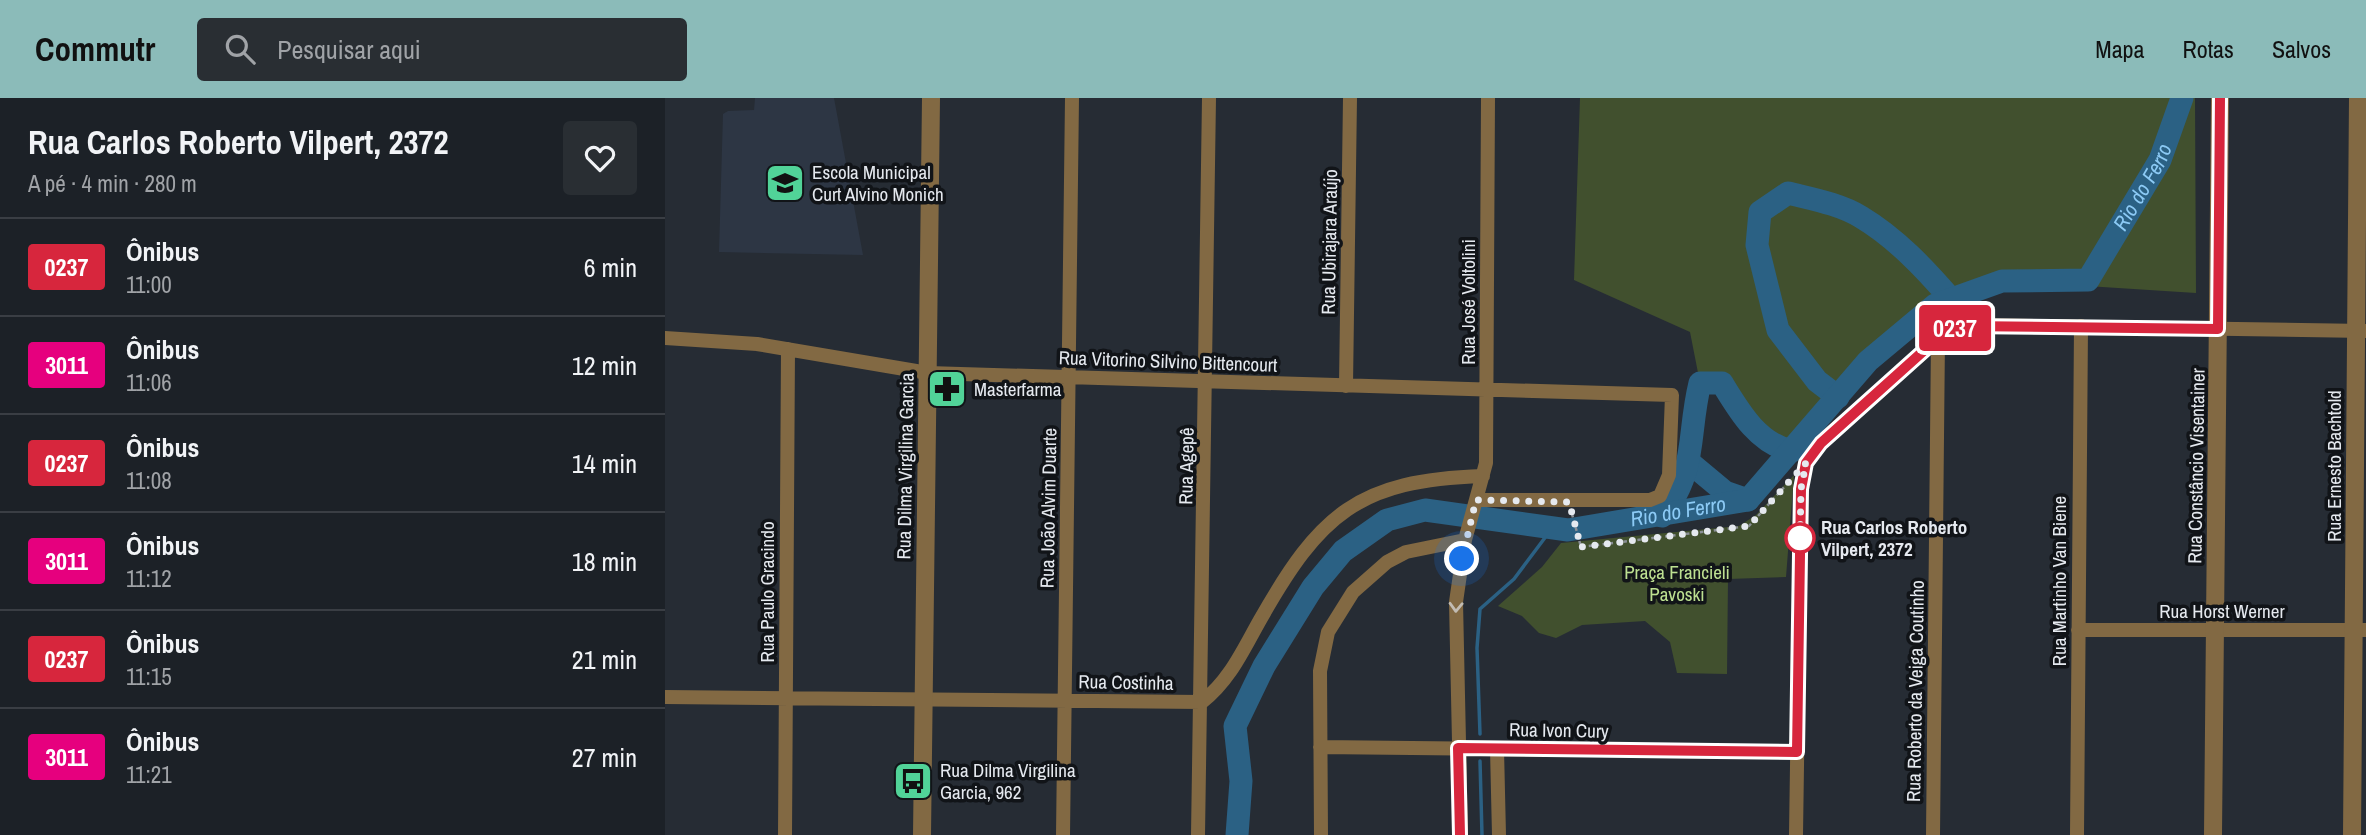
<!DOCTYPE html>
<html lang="pt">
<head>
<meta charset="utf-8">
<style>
  :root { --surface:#1c2127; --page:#292e33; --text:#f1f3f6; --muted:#a0a3a7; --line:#3a3e44; --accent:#8bbbb9 }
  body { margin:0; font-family:"Archivo Narrow",sans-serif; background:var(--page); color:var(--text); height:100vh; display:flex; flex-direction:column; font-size:26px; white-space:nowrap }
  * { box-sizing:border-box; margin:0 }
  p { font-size:23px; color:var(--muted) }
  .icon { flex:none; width:38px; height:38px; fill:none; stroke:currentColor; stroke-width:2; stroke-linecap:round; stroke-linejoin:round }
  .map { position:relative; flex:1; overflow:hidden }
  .side { display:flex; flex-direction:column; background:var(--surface); width:665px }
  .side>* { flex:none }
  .badge { padding:0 14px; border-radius:5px; font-size:24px; line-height:46px }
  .you { position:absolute; width:35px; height:35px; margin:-18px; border:5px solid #fff; border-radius:50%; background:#1a73e8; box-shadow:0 0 0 10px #1a73e833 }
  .map>.badge { position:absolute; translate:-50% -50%; box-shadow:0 0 0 4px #fff }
  .round { display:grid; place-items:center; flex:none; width:74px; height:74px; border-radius:7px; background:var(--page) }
  .head { display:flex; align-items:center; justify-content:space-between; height:119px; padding:0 28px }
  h1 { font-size:33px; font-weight:800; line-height:52px }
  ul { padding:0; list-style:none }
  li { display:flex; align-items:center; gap:21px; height:98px; padding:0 28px; border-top:2px solid var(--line) }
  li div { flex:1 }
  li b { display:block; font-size:26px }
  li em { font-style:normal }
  li .badge { min-width:77px; font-weight:700; text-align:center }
  header { display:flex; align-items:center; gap:42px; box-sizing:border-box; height:98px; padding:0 35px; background:var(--accent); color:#111 }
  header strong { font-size:33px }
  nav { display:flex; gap:38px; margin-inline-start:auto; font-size:24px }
  .search { width:490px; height:63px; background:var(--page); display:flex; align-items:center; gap:18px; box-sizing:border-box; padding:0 24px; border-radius:7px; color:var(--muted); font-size:26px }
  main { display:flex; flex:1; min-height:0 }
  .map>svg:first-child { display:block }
  .built { fill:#2d3644 }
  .green { fill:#41502e }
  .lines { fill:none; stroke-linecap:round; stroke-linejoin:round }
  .stream { stroke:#2b6184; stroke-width:3.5 }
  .river { stroke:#2b6184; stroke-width:23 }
  .path { stroke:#898e95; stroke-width:2.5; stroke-dasharray:3.5 3.5; stroke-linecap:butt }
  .minor { stroke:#826943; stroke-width:14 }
  .tertiary { stroke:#826943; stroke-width:18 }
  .oneway { stroke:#c2bcb3 }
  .line-casing { stroke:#fff; stroke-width:16 }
  .line { stroke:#d7263d; stroke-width:10 }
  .walk { stroke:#e5e9ef; stroke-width:7; stroke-dasharray:0 12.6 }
  .stop-dot { fill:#fff; stroke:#d7263d; stroke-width:3.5 }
  .labels { text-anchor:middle; stroke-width:7; stroke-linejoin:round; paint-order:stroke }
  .poi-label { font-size:19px; fill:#e5e9ef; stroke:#111418; text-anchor:start }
  .street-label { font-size:19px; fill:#e5e9ef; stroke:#111418 }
  .stop-label { font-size:19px; font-weight:bold; fill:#e5e9ef; stroke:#111418; text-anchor:start }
  .park-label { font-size:19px; fill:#bde091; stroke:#111418 }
  .water-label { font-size:21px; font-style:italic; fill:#8ccaf5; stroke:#111418 }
</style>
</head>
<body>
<header>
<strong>Commutr</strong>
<div class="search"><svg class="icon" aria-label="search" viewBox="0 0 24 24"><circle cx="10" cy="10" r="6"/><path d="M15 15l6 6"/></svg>Pesquisar aqui</div>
<nav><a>Mapa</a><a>Rotas</a><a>Salvos</a></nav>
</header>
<main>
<section class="side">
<div class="head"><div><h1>Rua Carlos Roberto Vilpert, 2372</h1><p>A pé · 4 min · 280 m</p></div><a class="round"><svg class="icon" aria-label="heart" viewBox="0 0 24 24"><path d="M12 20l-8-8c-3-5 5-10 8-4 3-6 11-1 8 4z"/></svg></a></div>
<ul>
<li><span class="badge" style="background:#d7263d;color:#fff">0237</span><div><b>Ônibus</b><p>11:00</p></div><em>6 min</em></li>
<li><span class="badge" style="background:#e6007e;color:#fff">3011</span><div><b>Ônibus</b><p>11:06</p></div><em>12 min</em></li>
<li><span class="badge" style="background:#d7263d;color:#fff">0237</span><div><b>Ônibus</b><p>11:08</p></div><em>14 min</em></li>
<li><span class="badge" style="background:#e6007e;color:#fff">3011</span><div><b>Ônibus</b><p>11:12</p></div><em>18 min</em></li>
<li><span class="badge" style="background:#d7263d;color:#fff">0237</span><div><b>Ônibus</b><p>11:15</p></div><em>21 min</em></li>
<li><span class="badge" style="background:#e6007e;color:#fff">3011</span><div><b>Ônibus</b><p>11:21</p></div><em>27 min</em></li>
</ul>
</section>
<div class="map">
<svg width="1701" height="737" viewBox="0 0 1701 737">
  <rect width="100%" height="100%" fill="#262c34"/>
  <path class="built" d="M90,0h79l29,157 -144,-3 4,-138 5,-3 26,-1z"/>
  <path class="green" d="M915,0h615l1,195 -187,-12 -74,24 -67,56 -64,77 -31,9 -32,-34 -19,-30h-22l-10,-51 -116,-52z
    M1129,377l-8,102 -58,2 -1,95 -50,-1 -7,-31 -25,-21 -63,4 -26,13 -17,-5 -17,-17 -24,-10 44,-39 19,-24 178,-17 17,-11z"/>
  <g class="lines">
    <path class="stream" d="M815,636l-3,-86 3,-39 34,-30 39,-52
      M815,663l2,74"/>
    <g class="river">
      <path d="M1173,299l-21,-16 -39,-51 -21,-85 3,-33 28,-19c24,6 52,11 73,24 35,21 64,52 90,82"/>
      <path d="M1024,364l36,30 23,8"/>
      <path d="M997,418c36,-47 25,-80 38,-133h22c17,28 36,61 70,68"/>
      <path id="s1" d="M572,737l4,-54 -6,-55 29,-60 49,-79 30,-36 44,-31 38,-10 143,20 180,-30 120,-139 67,-56 67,-24 86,-1 72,-120 22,-62"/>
    </g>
    <path class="path" d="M907,416l9,33 168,-21 38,-42"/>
    <path class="minor" d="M0,240l92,6 171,29 744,22 -3,80 -9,21 -10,4h-174
      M681,288l4,-288
      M1413,532h288
      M0,599l537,5c28,-22 41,-52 58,-82 60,-106 98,-140 223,-144
      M655,649l477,5
      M832,651l2,86
      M120,737l3,-486
      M398,737l9,-737
      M533,737l11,-737
      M656,737l-1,-164 8,-39 25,-40 34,-30 19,-10 59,-12
      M796,737l-5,-233 9,-62 21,-77 2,-365
      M1131,737l5,-346 5,-26 15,-20 117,-105 13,-8 21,-5 394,6
      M1268,737l5,-497
      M1412,737l4,-509"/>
    <path class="tertiary" d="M257,737l9,-737
      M1548,737l7,-737
      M1687,737l6,-737"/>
  </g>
  <defs><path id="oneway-chevron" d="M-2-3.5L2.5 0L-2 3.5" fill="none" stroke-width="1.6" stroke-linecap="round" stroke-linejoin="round" transform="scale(1.75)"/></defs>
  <use class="oneway" href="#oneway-chevron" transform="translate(791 509) rotate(92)"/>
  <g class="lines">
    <g class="line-casing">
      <path id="line" d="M795,737l-2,-87 339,4 4,-263 5,-26 15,-20 117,-105 24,-12 256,3 2,-231"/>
    </g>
    <use href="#line" class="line"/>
    <path class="walk" d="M797,461l14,-59 93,2 12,45 168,-21 57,-63 -5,26 -1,52v-3"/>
  </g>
  <defs>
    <g id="school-square" transform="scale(2.0125)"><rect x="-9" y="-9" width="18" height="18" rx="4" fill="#51d398" stroke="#111418"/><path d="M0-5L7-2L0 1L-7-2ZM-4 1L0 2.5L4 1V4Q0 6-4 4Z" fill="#111"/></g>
    <g id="pharmacy-square" transform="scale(2.0125)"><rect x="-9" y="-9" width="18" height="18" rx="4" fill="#51d398" stroke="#111418"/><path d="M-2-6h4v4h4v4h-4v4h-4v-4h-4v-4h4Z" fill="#111"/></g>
    <g id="bus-square" transform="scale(2.0125)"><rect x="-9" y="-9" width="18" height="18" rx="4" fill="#51d398" stroke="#111418"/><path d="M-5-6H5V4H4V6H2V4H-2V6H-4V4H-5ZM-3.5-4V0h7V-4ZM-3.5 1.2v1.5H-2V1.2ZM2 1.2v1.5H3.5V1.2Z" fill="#111"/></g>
  </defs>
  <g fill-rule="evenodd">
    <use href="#school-square" x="120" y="85"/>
    <use href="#pharmacy-square" x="282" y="291"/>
    <use href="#bus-square" x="248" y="683"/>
  </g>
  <circle class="stop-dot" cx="1135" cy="440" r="14"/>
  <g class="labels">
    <g class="poi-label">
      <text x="147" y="81">Escola Municipal<tspan x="147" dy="22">Curt Alvino Monich</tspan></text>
      <text x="309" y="298">Masterfarma</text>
      <text x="275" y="679">Rua Dilma Virgilina<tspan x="275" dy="22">Garcia, 962</tspan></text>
    </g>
    <g class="street-label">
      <text transform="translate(664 144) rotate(-89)" y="7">Rua Ubirajara Araújo</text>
      <text transform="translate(803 204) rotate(-90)" y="7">Rua José Voltolini</text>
      <text transform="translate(503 263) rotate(2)" y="7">Rua Vitorino Silvino Bittencourt</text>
      <text transform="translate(240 368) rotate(-89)" y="7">Rua Dilma Virgilina Garcia</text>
      <text transform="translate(521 368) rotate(-89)" y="7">Rua Agepê</text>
      <text transform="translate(1531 368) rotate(-89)" y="7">Rua Constâncio Visentainer</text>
      <text transform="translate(1669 368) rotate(-90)" y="7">Rua Ernesto Bachtold</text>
      <text transform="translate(383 410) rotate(-89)" y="7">Rua João Alvim Duarte</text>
      <text transform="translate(1394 483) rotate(-90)" y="7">Rua Martinho Van Biene</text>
      <text transform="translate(102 494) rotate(-90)" y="7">Rua Paulo Gracindo</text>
      <text x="1557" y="520">Rua Horst Werner</text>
      <text transform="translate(461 584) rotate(1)" y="7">Rua Costinha</text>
      <text transform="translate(1250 593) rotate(-89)" y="7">Rua Roberto da Veiga Coutinho</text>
      <text transform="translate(894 632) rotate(1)" y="7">Rua Ivon Cury</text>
    </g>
    <g class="stop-label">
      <text x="1156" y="436">Rua Carlos Roberto<tspan x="1156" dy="22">Vilpert, 2372</tspan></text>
    </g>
    <g class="park-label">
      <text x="1012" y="481">Praça Francieli<tspan x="1012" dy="22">Pavoski</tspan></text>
    </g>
    <g class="water-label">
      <text dy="7" stroke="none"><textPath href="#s1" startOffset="1272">Rio do Ferro</textPath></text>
      <text dy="7" stroke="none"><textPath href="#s1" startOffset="665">Rio do Ferro</textPath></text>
    </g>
  </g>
</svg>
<div class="you" style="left:797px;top:461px"></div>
<b class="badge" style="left:1290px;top:230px;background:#d7263d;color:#fff">0237</b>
</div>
</main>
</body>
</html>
